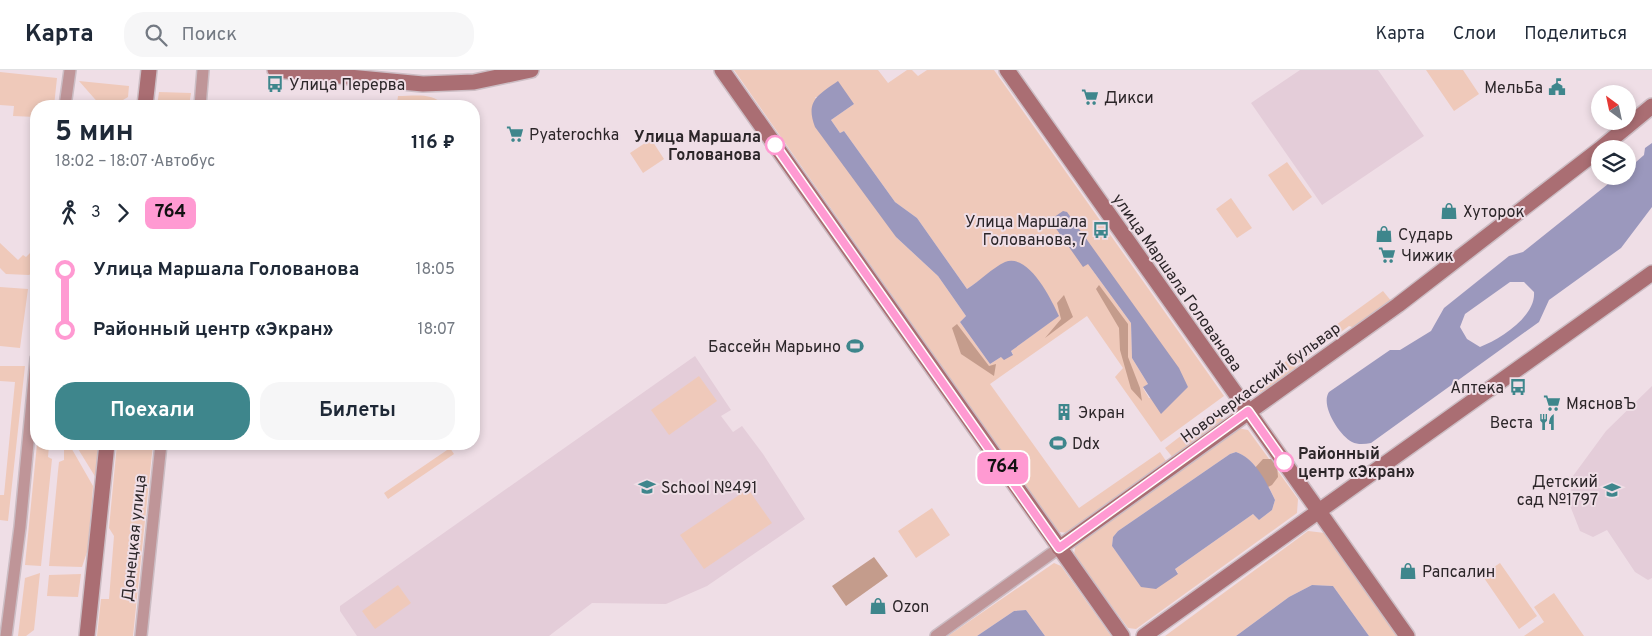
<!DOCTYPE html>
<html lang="ru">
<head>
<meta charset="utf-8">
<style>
  :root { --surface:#fff; --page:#f6f6f7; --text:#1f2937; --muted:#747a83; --line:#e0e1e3; --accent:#3e868c }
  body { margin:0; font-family:Overpass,sans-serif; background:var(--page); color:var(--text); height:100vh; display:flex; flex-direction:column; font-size:19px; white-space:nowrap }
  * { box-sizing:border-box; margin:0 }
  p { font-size:16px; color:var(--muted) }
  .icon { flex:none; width:28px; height:28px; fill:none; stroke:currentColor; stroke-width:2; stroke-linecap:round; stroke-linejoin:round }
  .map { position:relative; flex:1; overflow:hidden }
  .drawer { position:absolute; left:30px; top:30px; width:450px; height:350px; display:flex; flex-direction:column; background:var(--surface); border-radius:20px; box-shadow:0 2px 8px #0003 }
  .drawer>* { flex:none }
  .badge { padding:0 10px; border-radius:8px; font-size:18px; line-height:32px }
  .needle { width:32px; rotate:327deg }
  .tools { position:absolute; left:1591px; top:15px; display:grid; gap:10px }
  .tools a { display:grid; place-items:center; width:45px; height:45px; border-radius:50%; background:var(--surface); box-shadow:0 2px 8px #0003; font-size:25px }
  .map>.badge { position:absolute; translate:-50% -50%; box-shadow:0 0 0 2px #fff }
  .legs { display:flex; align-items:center; gap:8px; height:55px; padding:0 25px; font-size:16px }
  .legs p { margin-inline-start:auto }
  .headline { display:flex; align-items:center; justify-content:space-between; height:85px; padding:0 25px }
  h1 { font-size:28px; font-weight:700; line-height:38px }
  .primary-button { display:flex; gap:10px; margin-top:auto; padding:10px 25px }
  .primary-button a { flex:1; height:58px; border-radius:20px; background:var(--accent); color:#fff; font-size:20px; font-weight:700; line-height:58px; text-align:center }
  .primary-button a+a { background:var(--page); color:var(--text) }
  ul { padding:0 25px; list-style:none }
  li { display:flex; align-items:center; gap:18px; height:60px; font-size:19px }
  li i { display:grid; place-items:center; width:8px; height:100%; margin:0 6px; background:currentColor }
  li i::after { content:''; width:12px; height:12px; margin:-6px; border:4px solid; border-radius:50%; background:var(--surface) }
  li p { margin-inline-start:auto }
  li:first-child i { background:linear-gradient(#0000 50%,currentColor 0) }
  li:last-child i { background:linear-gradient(currentColor 50%,#0000 0) }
  header { display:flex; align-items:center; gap:30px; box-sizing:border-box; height:70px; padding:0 25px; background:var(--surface); border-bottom:1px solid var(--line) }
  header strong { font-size:24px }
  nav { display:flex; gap:28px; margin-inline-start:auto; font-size:18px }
  .search { width:350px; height:45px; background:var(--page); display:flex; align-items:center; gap:12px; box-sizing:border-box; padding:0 18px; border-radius:20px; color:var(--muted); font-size:19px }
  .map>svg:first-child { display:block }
  .built { fill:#e4cdd9 }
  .green { fill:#efc9ba; fill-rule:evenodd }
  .forest { fill:#c49c8c }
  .water { fill:#9b98bd; fill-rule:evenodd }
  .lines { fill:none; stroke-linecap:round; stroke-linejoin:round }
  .street-casing { stroke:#ccbdc4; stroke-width:14 }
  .secondary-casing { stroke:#ccbdc4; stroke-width:18 }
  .street { stroke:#bf9598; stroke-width:11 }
  .secondary { stroke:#aa6e73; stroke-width:15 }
  .line-1-casing { stroke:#fff; stroke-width:11 }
  .line-1 { stroke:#ff9ad2; stroke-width:8 }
  .stop-1-dot { fill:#fff; stroke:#ff9ad2; stroke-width:2.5 }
  .labels { text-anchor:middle; stroke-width:4; stroke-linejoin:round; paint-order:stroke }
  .poi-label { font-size:16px; fill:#2c2629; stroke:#efdee6; text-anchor:start }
  .stop-label { font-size:16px; font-weight:bold; fill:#2c2629; stroke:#efdee6; text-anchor:end }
  .street-label { font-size:16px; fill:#2c2629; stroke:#efdee6 }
</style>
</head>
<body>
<header>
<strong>Карта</strong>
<div class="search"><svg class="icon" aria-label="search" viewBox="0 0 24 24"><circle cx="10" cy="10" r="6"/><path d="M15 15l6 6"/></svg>Поиск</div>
<nav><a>Карта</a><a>Слои</a><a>Поделиться</a></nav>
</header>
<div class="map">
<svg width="1652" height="566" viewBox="0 0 1652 566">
  <rect width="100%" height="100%" fill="#efdee6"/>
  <path class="built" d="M1300,0h78l46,66 -102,69 -71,-102z
    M695,286l36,54 -10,6 12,16 9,-6 21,28 42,65 -98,67 -41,18 -74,-1 -43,33h-192l-17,-25v-5z
    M1652,316v192l-4,2 -13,-8 -28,-42 -14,7 -13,-6 -11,-28 4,-27 33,-45z"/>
  <path class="green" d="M734,0h144l10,13 19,-13h5l6,6 9,-6h67l230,326 -63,46 -46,-65 8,-9 -36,-52 -97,68 89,124 81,-56 8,12 -98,69 -12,-1zM815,27l39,7 -23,16 9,13 4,-2 51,71 22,16 50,71 39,-27 52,54 -47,35 2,3 -12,3 -11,7 -30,-42 6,-6 -28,-40 -42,-39zM1088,194l100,123 -39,11 -6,-10 5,-4 -16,-26 -1,-35z
    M1426,0h37l16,24 -25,17z
    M0,2l57,6 -3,28h-18v11l-23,-1 1,-10 -14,-1z
    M79,11l50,5 -1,11 -15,9h-12z
    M159,22l32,1 -2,13h-32z
    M398,26c16,0 34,-4 46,9l-47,-2z
    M651,69l13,20 -21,14 -13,-20z
    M1287,92l25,35 -19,14 -25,-36z
    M1231,128l21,30 -15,10 -21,-29z
    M0,173l18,17 5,-5 3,2 10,-10 -3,25 -4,3 -23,-1 -6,-6z
    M0,217l28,2 -8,59 -20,-2z
    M1383,221l9,11 -37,26 -6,-2 -53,39 -1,5 -24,18 -11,4 -4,-9z
    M0,296h25l-17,155 -8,-1v-25h4l11,-113 -15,-1z
    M699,306l18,25 -48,34 -18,-25z
    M1216,339l7,9 -1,6 -48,35 -9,-11z
    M1237,358l11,2 50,69 -1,14 -161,116 -8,-1 -54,-73 2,-14zM1236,382c19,7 31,30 39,48l-3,10 -13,10 -6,-6 -78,55 3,4 -37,13 -29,-40 1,-9 5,-6 112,-77z
    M37,374h17l-5,2 -1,11 4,2 -11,107 -16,-1z
    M60,374h9l24,42 -5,63 -6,18 -33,-1 9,-95 1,-9 5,-2v-12h-4z
    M75,374h24l-3,34z
    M117,374h36l-20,192h-36l4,-37h8l5,-63 -5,-8z
    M450,378l4,6 -66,45 -4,-6z
    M748,419l24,34 -68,46 -24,-34z
    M932,438l18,27 -34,23 -18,-27z
    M1308,461l17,2 73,103h-29l-36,-50 -21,-1 -23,12 -53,39h-71z
    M1054,493l7,3 50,70h-66l-19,-26 -12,1 -37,25h-29z
    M1500,493l37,53 -18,13 -37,-54z
    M40,503l-6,57 -8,6h-8l7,-58z
    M81,504l-3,23 -31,-1 2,-21z
    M398,515l13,18 -36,26 -13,-18z
    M1554,523l30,43h-60l20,-14 -10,-15z"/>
  <path class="forest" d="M1099,215l29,39v33l12,31 2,13 -11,-12 -11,-39 -1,-22 -23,-39z
    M1064,225l9,22 -28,21 16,-19 -4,-16z
    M957,254l32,42 7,-2 -2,12 -33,-22 -9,-26z
    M1263,389h9l5,7 1,11 -6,8 -6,3 -13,-18z
    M874,487l14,19 -42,30 -14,-20z"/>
  <path class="water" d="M838,11l16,23 -23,16 9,13 4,-2 51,71 22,16 50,71c13,-8 25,-21 38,-27 24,-9 46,37 54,54l-48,35 2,4 -9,5 -3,-3 -11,7 -30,-42 6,-6 -28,-40 -42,-39 -81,-110c-10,-26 3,-32 23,-46z
    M1652,73v64l-31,41 -72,52 -10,22 -168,121c-6,1 -13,2 -19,-1 -13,-7 -32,-37 -23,-50l61,-42h10l31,-19 13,-23 65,-52 14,-4 95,-76h10v-7l16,-14 1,-7zM1510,212h14l10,10c2,24 -33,47 -54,55l-13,-8 -7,-12 5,-13z
    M1063,141l4,1 112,156 9,19 -27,27 -18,-27 5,-3 -16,-26 -1,-35 -43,-59 -5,3 -33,-47z
    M1236,382c19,6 31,31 39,48l-3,10 -13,10 -6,-6 -78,55 3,5 -22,15 -15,-2 -29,-41 1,-9 5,-6 112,-77z
    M1312,515l21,1 36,50h-133l53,-39z
    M1026,540l19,26h-68l37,-25z"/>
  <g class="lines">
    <g class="street-casing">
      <path id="street" d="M65,36l5,-36
        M200,36l3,-36
        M6,566l14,-109 16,-168
        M141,566l20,-192
        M936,566l123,-88"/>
    </g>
    <g class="secondary-casing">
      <path id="secondary" d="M275,0l148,14 51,-2 57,-12
        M722,0l400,566
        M1007,0l400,566
        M145,36l4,-36
        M1600,79l52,-43
        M1059,478l339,-243 202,-156
        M87,566l20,-192
        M1144,566l508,-363"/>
    </g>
    <use href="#street" class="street"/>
    <use href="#secondary" class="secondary"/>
  </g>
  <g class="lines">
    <g class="line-1-casing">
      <path id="line-1" d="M775,75l284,403 189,-137 36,51"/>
    </g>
    <use href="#line-1" class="line-1"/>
  </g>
  <defs>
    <g id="bus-bare" transform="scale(1.35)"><path d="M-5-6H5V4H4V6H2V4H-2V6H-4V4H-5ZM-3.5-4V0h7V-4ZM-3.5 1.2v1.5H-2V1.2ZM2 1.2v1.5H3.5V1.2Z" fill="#3e868c" stroke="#efdee6" stroke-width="2.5" paint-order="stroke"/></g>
    <g id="civic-bare" transform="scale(1.35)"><path d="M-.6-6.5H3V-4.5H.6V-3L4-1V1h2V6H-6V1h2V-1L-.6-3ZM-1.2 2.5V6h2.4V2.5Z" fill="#3e868c" stroke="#efdee6" stroke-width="2.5" paint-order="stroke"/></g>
    <g id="supermarket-bare" transform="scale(1.35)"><path d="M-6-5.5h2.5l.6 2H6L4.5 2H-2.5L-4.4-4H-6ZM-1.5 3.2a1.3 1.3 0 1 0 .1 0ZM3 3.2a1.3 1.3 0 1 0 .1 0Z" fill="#3e868c" stroke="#efdee6" stroke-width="2.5" paint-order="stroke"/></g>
    <g id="shop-bare" transform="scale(1.35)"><path d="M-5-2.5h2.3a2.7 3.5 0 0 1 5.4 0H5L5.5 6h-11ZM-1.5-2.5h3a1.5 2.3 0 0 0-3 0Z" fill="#3e868c" stroke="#efdee6" stroke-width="2.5" paint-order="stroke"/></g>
    <g id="stadium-bare" transform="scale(1.35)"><path d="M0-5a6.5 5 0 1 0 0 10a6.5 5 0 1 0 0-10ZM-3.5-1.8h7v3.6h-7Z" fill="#3e868c" stroke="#efdee6" stroke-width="2.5" paint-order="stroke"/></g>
    <g id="building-bare" transform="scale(1.35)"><path d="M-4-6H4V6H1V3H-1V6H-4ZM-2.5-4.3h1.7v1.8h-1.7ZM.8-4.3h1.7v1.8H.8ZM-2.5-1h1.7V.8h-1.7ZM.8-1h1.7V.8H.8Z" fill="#3e868c" stroke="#efdee6" stroke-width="2.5" paint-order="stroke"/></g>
    <g id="restaurant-bare" transform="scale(1.35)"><path d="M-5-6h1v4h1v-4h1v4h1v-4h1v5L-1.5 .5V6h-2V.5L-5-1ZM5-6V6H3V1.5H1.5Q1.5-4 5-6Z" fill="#3e868c" stroke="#efdee6" stroke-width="2.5" paint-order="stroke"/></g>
    <g id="school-bare" transform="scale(1.35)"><path d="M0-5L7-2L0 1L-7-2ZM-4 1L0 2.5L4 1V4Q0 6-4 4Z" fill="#3e868c" stroke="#efdee6" stroke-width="2.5" paint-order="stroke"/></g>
  </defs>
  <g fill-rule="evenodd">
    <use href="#bus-bare" x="275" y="14"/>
    <use href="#civic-bare" x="1557" y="17"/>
    <use href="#supermarket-bare" x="1090" y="27"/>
    <use href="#supermarket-bare" x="515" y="64"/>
    <use href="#shop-bare" x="1449" y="141"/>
    <use href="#bus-bare" x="1101" y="160"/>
    <use href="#shop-bare" x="1384" y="164"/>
    <use href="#supermarket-bare" x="1387" y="185"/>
    <use href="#stadium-bare" x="855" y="276"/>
    <use href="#bus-bare" x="1518" y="317"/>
    <use href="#supermarket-bare" x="1552" y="333"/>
    <use href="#building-bare" x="1064" y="342"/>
    <use href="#restaurant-bare" x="1547" y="352"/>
    <use href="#stadium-bare" x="1058" y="373"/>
    <use href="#school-bare" x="647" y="417"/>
    <use href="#school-bare" x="1612" y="420"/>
    <use href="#shop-bare" x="1408" y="501"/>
    <use href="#shop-bare" x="878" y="536"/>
  </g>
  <g class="stop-1-dot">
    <circle cx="775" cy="75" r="9"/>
    <circle cx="1284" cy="392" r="9"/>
  </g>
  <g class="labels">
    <g class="poi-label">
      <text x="289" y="20">Улица Перерва</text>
      <text x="1543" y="23" text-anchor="end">МельБа</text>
      <text x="1104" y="33">Дикси</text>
      <text x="529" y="70">Pyaterochka</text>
      <text x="1463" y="147">Хуторок</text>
      <text x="1087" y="157" text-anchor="end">Улица Маршала<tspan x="1087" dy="18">Голованова, 7</tspan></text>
      <text x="1398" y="170">Сударь</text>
      <text x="1401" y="191">Чижик</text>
      <text x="841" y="282" text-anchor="end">Бассейн Марьино</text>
      <text x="1504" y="323" text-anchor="end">Аптека</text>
      <text x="1566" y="339">МясновЪ</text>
      <text x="1078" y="348">Экран</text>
      <text x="1533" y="358" text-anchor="end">Веста</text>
      <text x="1072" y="379">Ddx</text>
      <text x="1598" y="417" text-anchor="end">Детский<tspan x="1598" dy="18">сад №1797</tspan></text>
      <text x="661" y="423">School №491</text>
      <text x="1422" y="507">Рапсалин</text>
      <text x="892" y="542">Ozon</text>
    </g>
    <g class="stop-label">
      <text x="761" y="72">Улица Маршала<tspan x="761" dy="18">Голованова</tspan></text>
      <text x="1298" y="389" text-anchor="start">Районный<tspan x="1298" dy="18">центр «Экран»</tspan></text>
    </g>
    <g class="street-label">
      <text transform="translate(1178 212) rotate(55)" y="6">улица Маршала Голованова</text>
      <text transform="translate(1260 312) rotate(-36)" y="6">Новочеркасский бульвар</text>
      <text transform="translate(133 468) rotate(-84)" y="6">Донецкая улица</text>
    </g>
  </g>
</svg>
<div class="tools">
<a><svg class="needle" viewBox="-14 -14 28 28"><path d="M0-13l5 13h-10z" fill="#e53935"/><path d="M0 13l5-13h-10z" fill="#747a83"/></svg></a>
<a><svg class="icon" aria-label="layers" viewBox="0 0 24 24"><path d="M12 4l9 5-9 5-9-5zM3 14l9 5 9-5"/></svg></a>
</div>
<b class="badge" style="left:1003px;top:398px;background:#ff9ad2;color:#111">764</b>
<section class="drawer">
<div class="headline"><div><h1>5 мин</h1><p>18:02 – 18:07 · Автобус</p></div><b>116 ₽</b></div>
<div class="legs"><svg class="icon" aria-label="walk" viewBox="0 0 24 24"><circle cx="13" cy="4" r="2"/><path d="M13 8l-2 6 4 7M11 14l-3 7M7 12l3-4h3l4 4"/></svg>3<svg class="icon" aria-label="forward" viewBox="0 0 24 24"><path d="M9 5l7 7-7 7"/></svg><b class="badge" style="background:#ff9ad2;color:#111">764</b></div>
<ul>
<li><i style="color:#ff9ad2"></i><b>Улица Маршала Голованова</b><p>18:05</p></li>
<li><i style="color:#ff9ad2"></i><b>Районный центр «Экран»</b><p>18:07</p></li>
</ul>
<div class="primary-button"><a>Поехали</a><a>Билеты</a></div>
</section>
</div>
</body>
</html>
